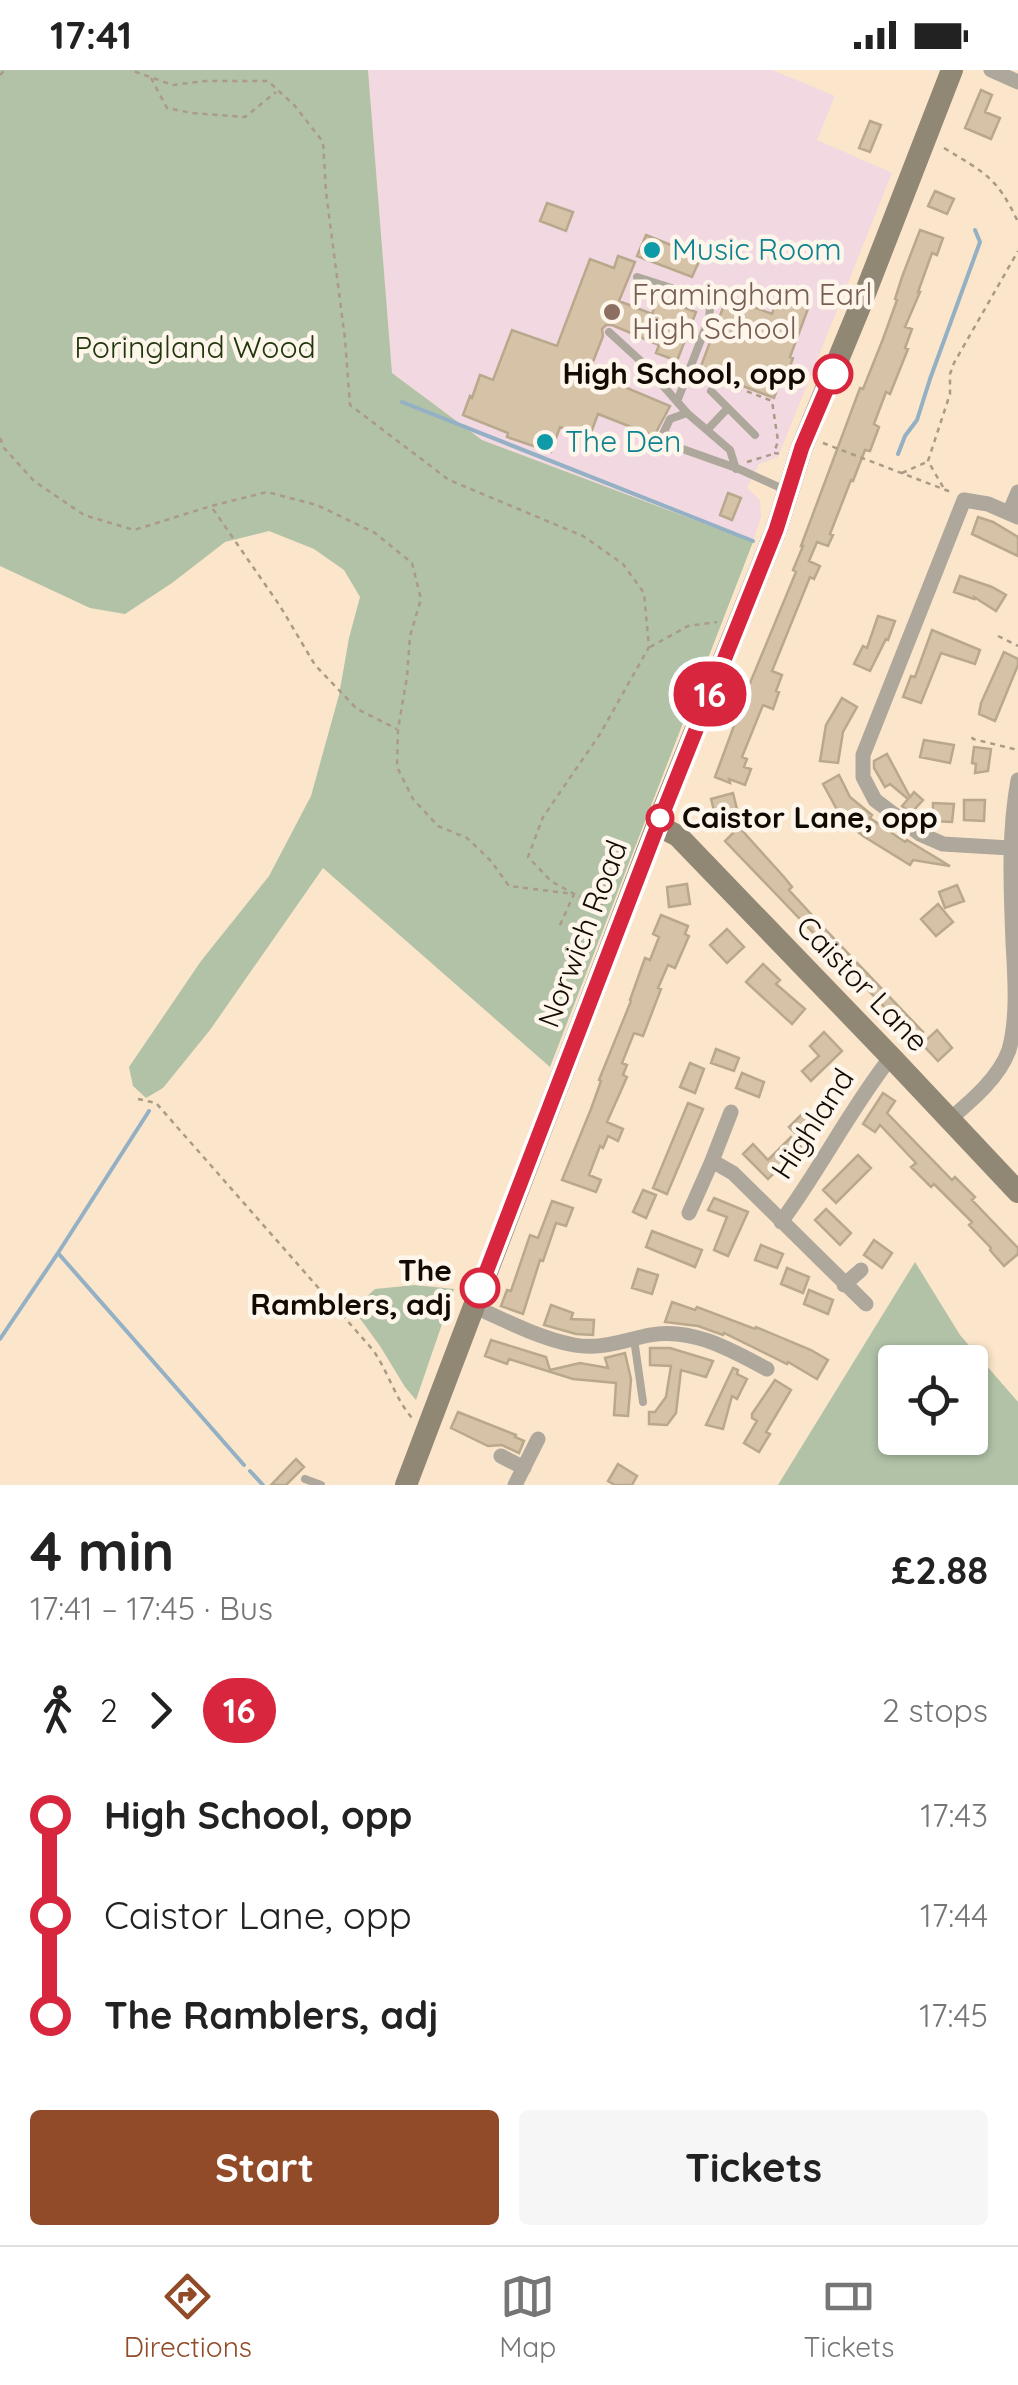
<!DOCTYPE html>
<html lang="en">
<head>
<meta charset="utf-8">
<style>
  :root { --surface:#fff; --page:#f6f6f6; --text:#222; --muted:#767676; --line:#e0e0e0; --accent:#924b28 }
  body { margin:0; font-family:Quicksand,sans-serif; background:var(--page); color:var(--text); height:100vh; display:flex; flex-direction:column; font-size:38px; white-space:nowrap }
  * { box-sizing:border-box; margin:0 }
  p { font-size:32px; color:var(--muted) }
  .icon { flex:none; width:55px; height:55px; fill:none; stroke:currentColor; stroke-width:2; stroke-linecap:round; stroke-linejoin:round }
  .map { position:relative; height:1415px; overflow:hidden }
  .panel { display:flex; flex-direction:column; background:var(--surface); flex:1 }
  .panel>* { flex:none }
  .badge { padding:0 20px; border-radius:32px; font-size:35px; line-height:65px }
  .buttons { position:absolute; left:878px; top:1275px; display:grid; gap:20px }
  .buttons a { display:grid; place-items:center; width:110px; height:110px; border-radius:10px; background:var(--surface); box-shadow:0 2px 8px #0004; font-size:50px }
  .map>.badge { position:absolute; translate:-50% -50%; box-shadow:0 0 0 5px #fff }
  .legs { display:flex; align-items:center; gap:15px; height:110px; padding:0 30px; font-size:32px }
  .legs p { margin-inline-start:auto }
  .overview { display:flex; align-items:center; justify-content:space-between; height:170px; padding:0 30px }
  h1 { font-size:55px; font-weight:700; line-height:75px }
  .cta { display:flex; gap:20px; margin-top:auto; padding:20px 30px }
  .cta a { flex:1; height:115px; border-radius:10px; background:var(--accent); color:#fff; font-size:40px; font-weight:700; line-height:115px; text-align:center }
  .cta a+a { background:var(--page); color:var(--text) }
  ul { padding:0 30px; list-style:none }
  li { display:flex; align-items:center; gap:35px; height:100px; font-size:38px }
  li i { display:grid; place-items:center; width:15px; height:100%; margin:0 12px; background:currentColor }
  li i::after { content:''; width:25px; height:25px; margin:-12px; border:8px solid; border-radius:50%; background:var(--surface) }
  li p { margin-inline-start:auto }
  li:first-child i { background:linear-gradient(#0000 50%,currentColor 0) }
  li:last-child i { background:linear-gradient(currentColor 50%,#0000 0) }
  .status { display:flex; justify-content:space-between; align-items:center; height:70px; padding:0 50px; background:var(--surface); direction:ltr }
  .status svg { height:28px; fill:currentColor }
  .menu { display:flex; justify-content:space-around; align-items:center; height:140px; border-top:2px solid var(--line); background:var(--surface); font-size:28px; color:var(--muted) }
  .menu a { display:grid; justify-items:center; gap:5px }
  .menu .on { color:var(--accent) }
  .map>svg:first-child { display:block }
  .education { fill:#f1d8e1 }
  .green { fill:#b1c2a7; fill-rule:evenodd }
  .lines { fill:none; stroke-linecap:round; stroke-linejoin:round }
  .stream { stroke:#94b0c4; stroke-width:4 }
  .building { fill:#d5c2a7; stroke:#baa88d; stroke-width:2.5 }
  .path { stroke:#aa9a86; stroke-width:2.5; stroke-dasharray:5 5; stroke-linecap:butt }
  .lane { stroke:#aea79b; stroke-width:8 }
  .street { stroke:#aea79b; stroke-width:15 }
  .secondary { stroke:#918775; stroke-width:22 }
  .line-1-casing { stroke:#fff; stroke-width:22 }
  .line-1 { stroke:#d7263d; stroke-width:15 }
  .culture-dot { fill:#0f9aa8; stroke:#fef6eb; stroke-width:4 }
  .education-dot { fill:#8d6e63; stroke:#fef6eb; stroke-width:4 }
  .stop-1-dot { fill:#fff; stroke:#d7263d; stroke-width:5 }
  .labels { text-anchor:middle; stroke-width:9; stroke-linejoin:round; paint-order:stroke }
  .culture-label { font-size:30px; fill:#0d838f; stroke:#fef6eb; text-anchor:start }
  .education-label { font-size:30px; fill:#785e54; stroke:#fef6eb; text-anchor:start }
  .park-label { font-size:30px; fill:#20370d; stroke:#fef6eb }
  .stop-label { font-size:30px; font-weight:bold; fill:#120b04; stroke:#fef6eb; text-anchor:end }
  .street-label { font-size:30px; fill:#120b04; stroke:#fef6eb }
</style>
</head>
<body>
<div class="status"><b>17:41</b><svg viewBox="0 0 49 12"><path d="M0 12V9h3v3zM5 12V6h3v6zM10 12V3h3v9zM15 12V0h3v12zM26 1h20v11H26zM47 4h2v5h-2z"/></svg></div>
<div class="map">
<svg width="1018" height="1415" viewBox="0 0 1018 1415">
  <rect width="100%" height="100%" fill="#fbe6cb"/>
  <path class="education" d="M368,0h404l63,26 -18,44 75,33 -114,284 -19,7 -12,24 13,12 1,17 -8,25 -271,-102 -90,-67z"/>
  <path class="green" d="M0,0h368l24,303 90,67 271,102 -203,525 -227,-199 -113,162 -47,58 -17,10 -13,-12 -4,-19 72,-106 68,-85 42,-80 28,-101 10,-57 11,-41 -16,-27 -30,-21 -45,-18 -44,11 -53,41 -47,31 -35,-6 -90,-42z
    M915,1192l45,73 58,67v83h-240zM895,1292h75v76h-75z
    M415,1215l39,4 -38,111 -11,-13 -25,-41 -27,-37 22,-20z"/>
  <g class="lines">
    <path class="stream" d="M402,332l351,139
      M898,384l7,-18 12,-16 13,-41 50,-137 -5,-12
      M58,1183l186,212
      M0,1269l58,-86 91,-142
      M250,1401l13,14"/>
  </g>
  <path class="building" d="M981,20l11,5 -7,17 15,6 -9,21 -26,-11z
    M870,51l11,4 -11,27 -11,-4z
    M935,121l19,8 -7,15 -19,-8z
    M547,133l26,9 -7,19 -26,-10z
    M920,160l23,8 -6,17 -5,-2 -14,39h2l-15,35 7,2 -7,19 3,1 -18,45 -4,-2 -12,32 5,3 -9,24 -5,-1 -12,31 -2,-1 -21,54 3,1 -5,11 -11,-4 -8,19 11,5 -6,13 -4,-2 -38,94 10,4 -6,16 3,1 -6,17 -10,-4 -21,52 5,2 -3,8 7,2 -6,16 -16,-6 1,4 -15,-6 33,-89 48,-116 -3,-2 10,-24h-2l59,-158 3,1 20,-50 14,-39 -2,-1 7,-22z
    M646,165l55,22 -9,20 -55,-21z
    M618,186l17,6 -16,39 33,13 6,-16 38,14 -19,49 -21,-8 3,-8 -47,-20h-6l-4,4 1,7 -14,36 81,34 -16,30 -56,-22 -9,24 -29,-11 -9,25 -44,-15 1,-4 -45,-18 7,-19 2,2 8,-23 13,5 19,-50 45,16 33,-87 24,9z
    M779,224l30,12 -19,51 3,1 -7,20 -4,-2 -8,22 -34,-13 2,-4 -41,-15 26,-69 45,17z
    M728,423l13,5 -9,22 -12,-5z
    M978,447l15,5 25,15v19l-46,-22z
    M960,506l32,11 14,8 -10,16 -22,-14v2l-20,-7z
    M878,546l17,5 -7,19 -2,-1 -16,32 -16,-7 9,-18 4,2z
    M932,560l48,20 -5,14 -34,-11 -20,50 -18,-6 8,-21 4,1z
    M1004,582l14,7v6l-23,56 -16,-7 2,-11z
    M842,628l15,9 -14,25 -5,31 -18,-2 6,-36z
    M924,670l30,5 -4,18 -30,-6z
    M974,677l17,2 -3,22 -13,2 1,-9 -4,-1z
    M887,684l23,43 4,-5 9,8 -12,13 -9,-7 6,-7 -18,-15 -5,3 -11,-19v-7z
    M839,705l11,22 22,18 -2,3 35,24 2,-2 43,26 -37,-6 -3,5 -47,-29 -21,-17 -19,-35z
    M733,723l5,20 -22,5 -5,-19z
    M964,730h21l-1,21 -20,-1z
    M933,733l21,1 -2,18 -19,-1z
    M739,757l45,50 8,10 -3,3 34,37 100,105 -8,7 -190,-198z
    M687,814l3,20 -21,3 -2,-20z
    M957,815l7,16 -19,7 -6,-16z
    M938,834l15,18 -17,14 -15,-17z
    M661,845l27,11 -3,8 4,2 -14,32 -7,-3 -10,23 3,1 -18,47 -9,-3 -12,30 5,2 -4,10 4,2 -20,45 16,7 -5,12 -10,-5 -5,12 -3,-2 -11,29 12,5 -5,12 -34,-12 29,-71 10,-28 -2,-1 32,-79 -1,-1 15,-42 5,2 9,-23 -6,-3z
    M727,859l17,18 -17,16 -17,-18z
    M763,894l17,16 -4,4 29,25 -13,15 -46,-42z
    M937,960l15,18 -14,13 -16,-17z
    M824,962l18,19 -31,30 -9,-10 17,-15 -9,-10z
    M716,979l23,9 -5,13 -23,-8z
    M690,993l14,6 -9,24 -15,-6z
    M742,1003l22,9 -5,15 -23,-9z
    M883,1023l12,8 -8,12 65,67 3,-3 20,20 -3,3 46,48v6l-14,12 -14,-16 1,-2 -22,-23 3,-3 -38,-38 -3,3 -20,-20 5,-4 -36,-38 -5,7 -12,-8z
    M688,1033l15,6 -36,85 -14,-6z
    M806,1040l11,12 -17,16 -11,-11z
    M791,1067l10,10 -33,32 -25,-25 10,-10 15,16z
    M858,1085l13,13 -35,35 -13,-13z
    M643,1120l13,5 -10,23 -13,-6z
    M714,1128l34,14 -20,44 -14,-6 13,-33 -19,-7z
    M552,1131l21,7 -7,18 -10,-3 -13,38 -3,-1 -17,54 -22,-8 6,-16 4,1 19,-56 8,3z
    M826,1139l25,24 -11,12 -25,-25z
    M652,1161l50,19 -7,17 -49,-20z
    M874,1170l18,13 -10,15 -18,-13z
    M761,1175l22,9 -6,14 -22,-8z
    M787,1198l22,9 -6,16 -22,-9z
    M638,1199l20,6 -6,19 -20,-6z
    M809,1220l24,10 -5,14 -24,-10z
    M672,1232l23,8 2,-3 58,22 1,-2 55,23 17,10 -11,19 -29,-17 -1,2 -63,-31 -1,2 -25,-9 -33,-4z
    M551,1235l22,8 -2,6 23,1 -1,15 -17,-1 -32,-9z
    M491,1270l55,17 4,13 30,-7 28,5 -3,-10 20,-5 6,26 -3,37 -14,-1 2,-32 -43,-4 -64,-20 -2,5 -22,-8z
    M650,1278h20l43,13 -7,16 -25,-7 -5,43 -9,12 -18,-1v-12h6l11,-15 5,-31 -21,-1z
    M733,1298l5,2 -1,4 10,5 -10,20 -5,-3 -9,33 -17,-4z
    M775,1310l16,10 -25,42 4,2 -11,18 -15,-9 13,-22 -5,-3v-4z
    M458,1342l58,23 -1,2 9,4 -5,12 -17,-8 -14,1 -37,-18z
    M296,1389l8,8 -18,18h-15z
    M618,1394l19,12 -5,9h-17l-7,-4z"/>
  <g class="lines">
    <path class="path" d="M0,5l5,-5
      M151,8l16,30 25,5 53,4 31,-25
      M944,78c41,25 53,29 74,74
      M703,300l34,13 4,6 31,12 6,40 -4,12 8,1
      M0,368l4,10 30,33 50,34 50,15 77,-24 56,-14 50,13 58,28 37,30 9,36 -11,37 -3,41 -9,52 -1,38 16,32 25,27 29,12 24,23 18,25 65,8 -23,-13 -23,-24 15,-40 57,-83 49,-87 -5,-54 -21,-29 -40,-28 -134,-56 -99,-75 -5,-66 -19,-147 -3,-50 -28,-36 -27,-25h-63l-32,4 -43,-15
      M823,373l128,49
      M747,392l26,-8
      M902,403l25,-11
      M943,417l-15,-26 22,-67v-20l4,-11 64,-112
      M213,439l67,97 35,59 42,44 40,20
      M998,566l20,10
      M650,577l38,-21 29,-4
      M972,667l1,2 45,11
      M560,855l14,-31 30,12
      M138,1029l18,4 217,247c16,23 22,49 40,69"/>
    <path class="lane" d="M637,207l69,22 4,10 -1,10 -31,80
      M609,262l35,32 43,49
      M711,321l17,17
      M708,359l20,-21 27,27
      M660,371l79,28 44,20
      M655,381l15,-32 17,-6 43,37 6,19
      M634,1269l9,63
      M305,1409l16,6"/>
    <path class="street" d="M991,0l27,12
      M1010,441l8,-19
      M1010,778l-67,-4 -23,-10 -45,-34 -12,-23v-22l101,-255 24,4 30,13
      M731,1042l-19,49 21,12 133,131
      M949,1050c22,-19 50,-42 60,-70 9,-33 6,-73 4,-107 -2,-55 -5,-109 5,-163
      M689,1143l23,-52
      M781,1152c40,-54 69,-113 110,-165
      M844,1215l17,-15
      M473,1236c33,15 66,32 101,39 28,5 50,-5 76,-10 42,-8 81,15 117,34
      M501,1386l23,12
      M515,1415l23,-46"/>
    <path class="secondary" d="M657,755l21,11 213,221 127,135
      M406,1415l251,-660 119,-295 26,-83 57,-138 93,-239"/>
  </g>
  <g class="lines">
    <g class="line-1-casing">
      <path id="line-1" d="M480,1218l178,-463 118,-295 26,-83 31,-73"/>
    </g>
    <use href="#line-1" class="line-1"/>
  </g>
  <g class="culture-dot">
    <circle cx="652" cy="180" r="10"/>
    <circle cx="545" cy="372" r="10"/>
  </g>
  <circle class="education-dot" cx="612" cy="242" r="10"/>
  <g class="stop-1-dot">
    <circle cx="833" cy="304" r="18"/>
    <circle cx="660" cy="748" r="12"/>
    <circle cx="480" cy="1218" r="18"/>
  </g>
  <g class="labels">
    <g class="culture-label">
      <text x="672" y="190">Music Room</text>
      <text x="565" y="382">The Den</text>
    </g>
    <g class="education-label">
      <text x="632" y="235">Framingham Earl<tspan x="632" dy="34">High School</tspan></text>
    </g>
    <g class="park-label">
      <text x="195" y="288">Poringland Wood</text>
    </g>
    <g class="stop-label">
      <text x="806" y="314">High School, opp</text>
      <text x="682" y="758" text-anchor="start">Caistor Lane, opp</text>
      <text x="452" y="1211">The<tspan x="452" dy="34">Ramblers, adj</tspan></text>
    </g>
    <g class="street-label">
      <text transform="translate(583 864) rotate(-69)" y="10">Norwich Road</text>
      <text transform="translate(862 914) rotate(46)" y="10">Caistor Lane</text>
      <text transform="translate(813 1054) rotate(-57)" y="10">Highland</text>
    </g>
  </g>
</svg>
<div class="buttons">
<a><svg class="icon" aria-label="locate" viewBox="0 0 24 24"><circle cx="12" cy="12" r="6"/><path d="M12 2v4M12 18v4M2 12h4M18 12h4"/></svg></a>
</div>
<b class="badge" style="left:710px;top:624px;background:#d7263d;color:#fff">16</b>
</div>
<section class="panel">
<div class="overview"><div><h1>4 min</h1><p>17:41 – 17:45 · Bus</p></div><b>£2.88</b></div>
<div class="legs"><svg class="icon" aria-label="walk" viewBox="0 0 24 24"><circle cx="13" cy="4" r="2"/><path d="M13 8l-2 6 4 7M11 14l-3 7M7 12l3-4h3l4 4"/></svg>2<svg class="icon" aria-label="forward" viewBox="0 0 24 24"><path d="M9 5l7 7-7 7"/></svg><b class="badge" style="background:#d7263d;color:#fff">16</b><p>2 stops</p></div>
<ul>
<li><i style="color:#d7263d"></i><b>High School, opp</b><p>17:43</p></li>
<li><i style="color:#d7263d"></i><span>Caistor Lane, opp</span><p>17:44</p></li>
<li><i style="color:#d7263d"></i><b>The Ramblers, adj</b><p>17:45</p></li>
</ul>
<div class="cta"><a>Start</a><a>Tickets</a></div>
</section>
<nav class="menu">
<a class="on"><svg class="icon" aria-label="directions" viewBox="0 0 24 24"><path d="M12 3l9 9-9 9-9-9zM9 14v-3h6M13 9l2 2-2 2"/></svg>Directions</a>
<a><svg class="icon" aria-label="map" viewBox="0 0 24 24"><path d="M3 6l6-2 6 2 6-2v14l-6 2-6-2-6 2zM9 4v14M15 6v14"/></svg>Map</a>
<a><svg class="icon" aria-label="tickets" viewBox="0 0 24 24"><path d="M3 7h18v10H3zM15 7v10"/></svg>Tickets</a>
</nav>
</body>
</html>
